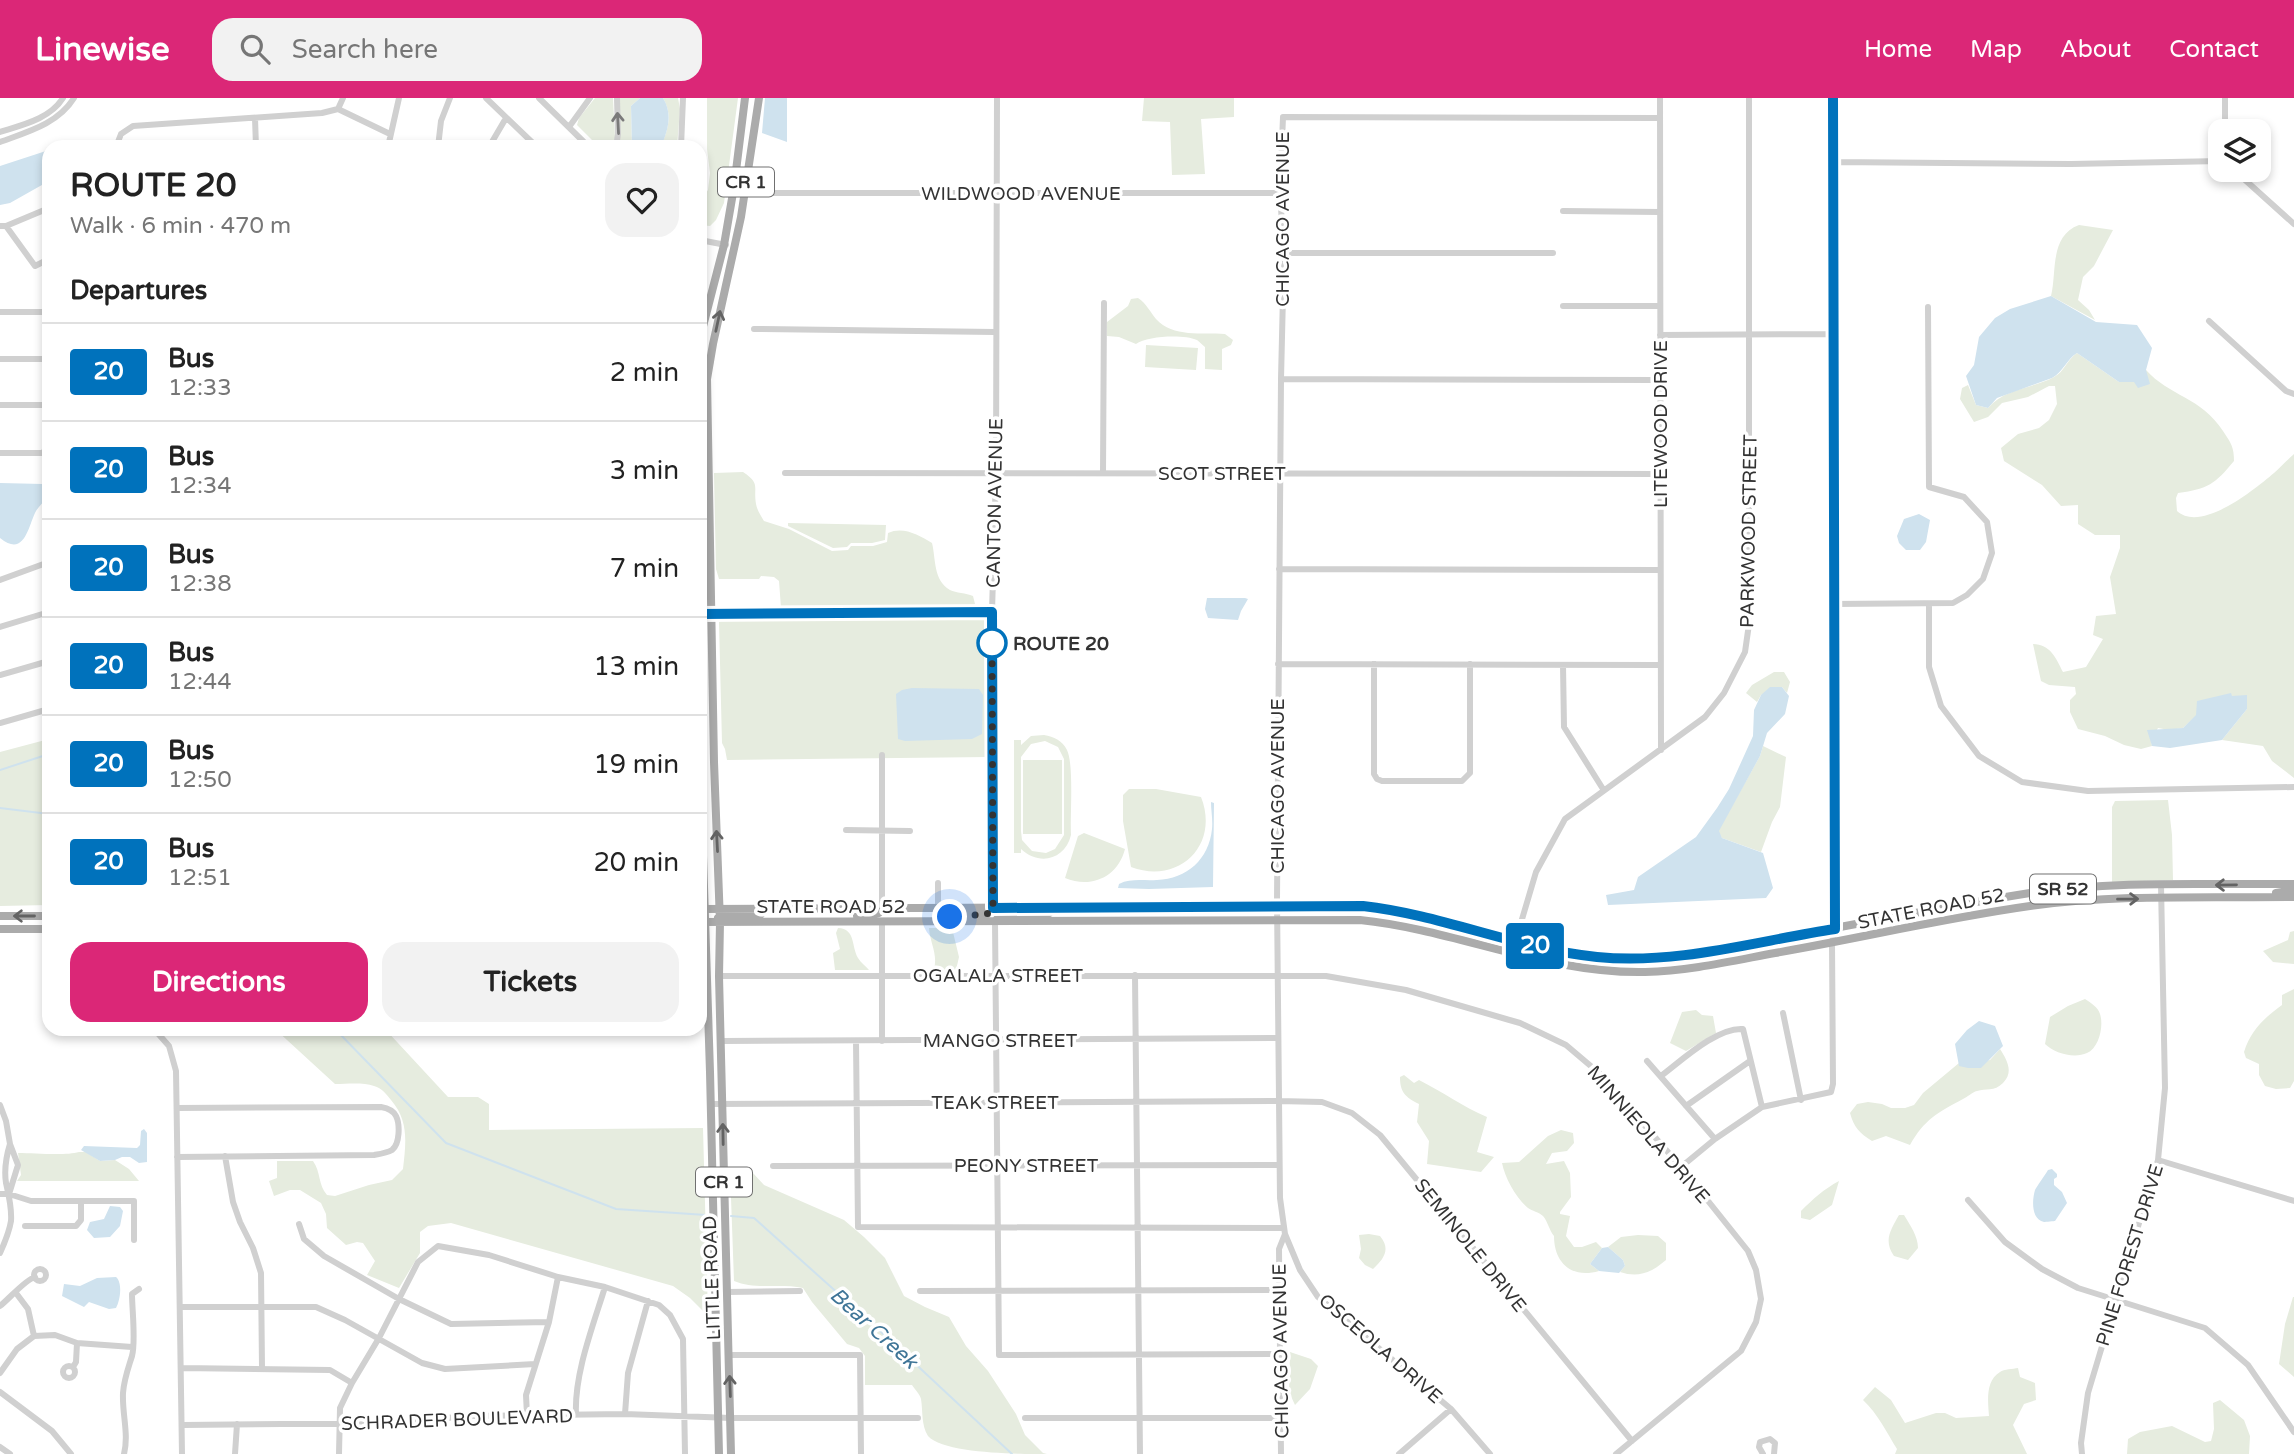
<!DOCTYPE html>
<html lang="en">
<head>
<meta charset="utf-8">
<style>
  :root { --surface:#fff; --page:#f2f2f2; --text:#222; --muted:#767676; --line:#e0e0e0; --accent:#db2777 }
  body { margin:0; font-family:"Varela Round",sans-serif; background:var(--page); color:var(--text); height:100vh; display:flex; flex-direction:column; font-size:26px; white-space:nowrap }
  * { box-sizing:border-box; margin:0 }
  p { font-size:23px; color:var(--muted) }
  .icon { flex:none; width:38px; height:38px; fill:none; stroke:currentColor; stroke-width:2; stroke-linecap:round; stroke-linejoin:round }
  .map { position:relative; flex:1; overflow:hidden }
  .panel { position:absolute; left:42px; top:42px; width:665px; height:896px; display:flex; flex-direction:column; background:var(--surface); border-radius:21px; box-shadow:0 4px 10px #0003 }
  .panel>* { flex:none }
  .badge { padding:0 14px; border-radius:5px; font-size:24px; line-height:46px }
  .controls { position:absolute; left:2208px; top:21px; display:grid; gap:14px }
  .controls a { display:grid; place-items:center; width:63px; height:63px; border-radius:14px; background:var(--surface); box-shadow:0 4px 10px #0003; font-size:35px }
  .you { position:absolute; width:35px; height:35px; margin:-18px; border:5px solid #fff; border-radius:50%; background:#1a73e8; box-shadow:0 0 0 10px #1a73e833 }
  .map>.badge { position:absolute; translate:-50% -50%; box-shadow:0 0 0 4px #fff }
  h2 { padding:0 28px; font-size:26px; line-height:63px }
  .round { display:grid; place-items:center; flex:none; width:74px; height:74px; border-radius:21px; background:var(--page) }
  .head { display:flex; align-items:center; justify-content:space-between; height:119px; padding:0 28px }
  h1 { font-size:33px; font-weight:800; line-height:52px }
  .primary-button { display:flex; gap:14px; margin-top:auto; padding:14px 28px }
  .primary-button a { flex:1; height:80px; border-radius:21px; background:var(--accent); color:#fff; font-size:28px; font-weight:800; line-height:80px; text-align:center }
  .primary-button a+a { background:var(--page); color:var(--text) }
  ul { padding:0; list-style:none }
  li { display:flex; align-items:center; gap:21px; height:98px; padding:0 28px; border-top:2px solid var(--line) }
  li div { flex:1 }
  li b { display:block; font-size:26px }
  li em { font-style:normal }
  li .badge { min-width:77px; font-weight:700; text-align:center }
  header { display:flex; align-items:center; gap:42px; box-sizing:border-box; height:98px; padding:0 35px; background:var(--accent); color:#fff }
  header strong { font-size:33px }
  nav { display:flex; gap:38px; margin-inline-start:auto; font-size:24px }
  .search { width:490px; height:63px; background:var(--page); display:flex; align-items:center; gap:18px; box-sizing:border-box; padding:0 24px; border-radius:21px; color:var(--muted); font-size:26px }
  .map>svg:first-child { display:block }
  .green { fill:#e6ecdf; fill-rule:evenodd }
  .water { fill:#cfe2ee }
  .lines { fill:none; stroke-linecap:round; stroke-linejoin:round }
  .stream { stroke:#cfe2ee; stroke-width:2 }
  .minor { stroke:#d0d0d0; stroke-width:6 }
  .major { stroke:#ababab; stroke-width:8 }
  .oneway { stroke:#7a7a7a }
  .oneway2 { stroke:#636363 }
  .line-casing { stroke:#fff; stroke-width:16 }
  .line { stroke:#0072bc; stroke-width:10 }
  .walk { stroke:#333; stroke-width:7; stroke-dasharray:0 12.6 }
  .stop-dot { fill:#fff; stroke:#0072bc; stroke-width:3.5 }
  .labels { text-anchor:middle; stroke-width:7; stroke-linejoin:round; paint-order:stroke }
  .shield { fill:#fff; stroke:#707070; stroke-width:2 }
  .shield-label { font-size:18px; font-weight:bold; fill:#333 }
  .street-label { font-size:19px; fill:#333; stroke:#fff }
  .stop-label { font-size:19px; font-weight:bold; fill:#333; stroke:#fff; text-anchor:start }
  .water-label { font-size:21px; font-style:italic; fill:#3f7597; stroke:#fff }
</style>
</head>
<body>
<header>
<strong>Linewise</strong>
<div class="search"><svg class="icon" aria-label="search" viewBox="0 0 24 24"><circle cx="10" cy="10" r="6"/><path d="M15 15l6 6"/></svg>Search here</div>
<nav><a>Home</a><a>Map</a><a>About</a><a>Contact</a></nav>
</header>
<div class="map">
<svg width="2294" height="1356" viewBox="0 0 2294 1356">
  <rect width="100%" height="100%" fill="#fff"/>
  <path class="green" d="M595,0h18l2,39 -2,10h-14l-22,-22 2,-7z
    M619,0h21l-9,8 1,41h-13z
    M663,0h15l2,11 -3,38h-16c7,-18 12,-32 2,-49z
    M707,0h31l-14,105 -8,17 -6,6 -10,-1v-23l8,-12 2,-17 -3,-24z
    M1144,0h90v19l-33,2 4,55 -33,1 -2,-53 -28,-1z
    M2079,127l34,5 -19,36 -11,11 -5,23 11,10 6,10 -44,-24c6,-23 -2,-60 28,-71z
    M1138,200c9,6 12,14 18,21 17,19 46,13 69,15l8,6 -2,5 -9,4v21l-17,-1v-22c-3,-2 -5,-5 -8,-7 -14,-6 -50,-4 -61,4l-17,-7 -12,-1v-14l21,-16 3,-7z
    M1146,247l52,3 -2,22 -51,-3z
    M2077,255l42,29h15l12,-12c23,26 55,27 77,61 8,12 11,16 11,30 -19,23 -26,28 -56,32l-2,5 1,13c24,22 77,-21 97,-38 7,-6 14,-14 20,-19v324l-22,-17 -9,-15 -41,-6 25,-31 -50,6 -14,13 -14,2 -11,-2 -7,12 1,6 -11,3 -17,-4 -19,-9 -27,-7 -8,-17v-12l6,-6 -1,-7 -26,-2 -8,-4 -8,-37c17,0 23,14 30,28l23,-5 17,-28 -10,-4 3,-19 20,-2 -6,-37 10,-29v-13h-25l-17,-11v-19l-17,1 -19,-21 -38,-24 -3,-13 17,-14 21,-6 10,-8 8,-16 -2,-18h-6l-21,11 -26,6 -14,14 -14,5 -14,-23 2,-11 6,-3 8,20 12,3c17,-20 44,-19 66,-31 10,-5 13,-17 23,-24z
    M743,374c18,12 10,14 13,32 1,6 5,12 8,17l25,8 43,22 16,-1 3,-4h22l14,-4 1,-9c15,-7 31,2 44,10 4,16 1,37 18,47 6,3 16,3 23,6l2,8 -3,3 -191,1 -2,-27 -5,-4 -13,-1 -2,3h-40l-3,-10 -2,-96z
    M788,425l98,2 -1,15 -13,3h-21l-4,4 -14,1 -45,-22z
    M985,518l3,1 2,6 -1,134 -262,3 -2,-11 -3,-6 -3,-121 3,-2z
    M1774,574h10l6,10 -3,11 -5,-6 -21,8 -4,7 -11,-9 6,-8z
    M1044,637c10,2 18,5 23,15 7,14 3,66 4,85 -6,25 -32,31 -50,14v4h-7v-113h7v5l10,-9zM1045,643l13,6 6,12v76l-9,14 -9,4 -14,-2 -10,-11 -1,-9v-74l10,-13z
    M49,641v166l-49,1v-154z
    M1763,648l23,11 -6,50 -8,15 -11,30 -39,-14 -4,-7 42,-75z
    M1023,662h39v74h-39z
    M1129,691h27l45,8c19,48 -22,88 -70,70l-8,-46v-26z
    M2168,702l4,35 1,45 -61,2v-75l3,-6z
    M1084,735l41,16c-7,28 -34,40 -60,29l13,-42z
    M838,830c18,1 13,18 20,30 3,5 8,8 11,12h-34l-2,-17 7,-4 -4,-16z
    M929,830h23l7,29 -3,13 -22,-1c4,-15 -4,-26 -5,-41z
    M2294,833v33l-21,-2 -10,-11 25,-11 2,-8z
    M2294,891v92l-4,7 -14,1 -11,-3 -6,-11v-11l-13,-6 -2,-6c7,-22 20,-34 38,-47v-10z
    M2085,901c6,4 13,8 15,15 4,12 -1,34 -13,39 -13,6 -33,0 -42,-9l5,-27 18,-11z
    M1696,912l6,5 11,1 3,17 -30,18 -16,-8 12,-31z
    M275,931h110l63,68h30l11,7v26l214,-2 5,188 -18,-18 -17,-12 -222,-63 -23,3 -8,6v21l-21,35 -32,-13 8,-14 -12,-18 -6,-1 -11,3 -19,-17 -1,-14 -5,-11 -21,-13h-10l-16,6 -5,-15 8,-3v-17h36c8,11 5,24 14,34l8,1 34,-11 23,-5 11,-11c3,-27 6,-48 -12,-69 -5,-6 -9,-12 -17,-14 -11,-4 -27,-2 -39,-2z
    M2000,951c7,11 14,23 3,34 -9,9 -17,5 -26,8 -5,1 -9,6 -14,8 -25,13 -39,21 -53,46l-24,-9 -14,5c-13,-8 -18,-14 -22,-28l7,-9 11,-2 14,2 9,4h14l9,-3 9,-12 36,-30v3l31,-6z
    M1404,977l10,8 5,-3c24,12 44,27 68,37l-10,35 17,5 -13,15 -54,-8 2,-23 -12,-19 2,-18c-14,-7 -19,-12 -19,-27z
    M1561,1032l12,3 1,10 -7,8 -15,2 -6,11 18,-3 6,12 1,24 -11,15v2l10,2 -4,20 8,11h8l14,-5 6,6 -12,16 9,7c-27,8 -45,-8 -45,-35 -5,-6 -6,-14 -11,-20 -4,-4 -11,-5 -15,-8 -12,-10 -23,-30 -26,-45l17,-1 29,-26z
    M79,1054h7l14,9 15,-1 14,9 10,12h-122l4,-6 -3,-22c17,0 47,3 61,-1z
    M736,1070l16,4 12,13 80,35 20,17 21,21 19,38 21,11 24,10 17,29 22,25 28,43 9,21 18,18 4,1c-27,0 -103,0 -119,-18 -7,-11 -5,-25 -7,-37 -1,-5 -6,-9 -9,-14h-47v-29l-6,-8 -12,-4 -35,-42 -9,-14c-22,-5 -48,2 -69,-7l-4,-111z
    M1839,1083l-7,24 -22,15 -9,-2v-7c12,-12 23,-22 38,-30z
    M1899,1117h5c6,10 14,21 14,33l-10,12 -14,-4c-11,-15 -3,-27 5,-41z
    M1369,1136l11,2c11,13 4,23 -7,33l-8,-4 -6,-7 2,-9 -2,-14z
    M1638,1137l20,1 8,7v17c-15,13 -28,18 -46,12l5,-6 -2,-6 -15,-13 13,-10z
    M2293,1199h1v80l-15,-13 6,-40z
    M1290,1254l21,7 7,7 -8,23 -15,16 -6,-13z
    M2018,1270l2,9 15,6 1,17 -12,4 -11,21 14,29h-132l2,-5c-10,-16 -19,-35 -34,-49l12,-13 16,13 14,23 31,-10h9l11,5 33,-2c-1,-14 -4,-35 11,-44 4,-3 13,-3 18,-4z
    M2220,1302l24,20 6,16 -1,18h-122l1,-15 12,-7 32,-6 33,16 6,-1 3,-12 -1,-26z"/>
  <path class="water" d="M640,0h23c10,16 5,32 -2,49h-29l-1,-41z
    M765,0h22v44l-25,-9z
    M49,52v31l-39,22 -10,2v-39z
    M2051,198l45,26 41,3 15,23 -6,22 4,14 -12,4 -4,-6h-15l-42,-29c-11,7 -14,19 -25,25l-55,20 -9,10 -12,-3 -10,-29 8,-11 5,-28 16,-19 15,-9z
    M0,385l43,1 4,6v8c-4,5 -8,8 -11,13 -8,15 -11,47 -36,27z
    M1919,416l11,6 -4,22 -6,8h-14l-7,-7 -2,-7 7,-17z
    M1207,500h38l3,1 -7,12 -3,9 -30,-2 -3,-9z
    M1770,589h12l7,9 -4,18 -18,19 -7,23 -41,75 3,7 41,15 10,35 -7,10 -158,7 -2,-10 28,-5 4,-13 58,-40 21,-29 12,-19 24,-53 1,-26 7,-15z
    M912,590l67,1 4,6 -1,39 -10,5 -67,2 -7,-2 -2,-45 6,-4z
    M2231,595l1,3 15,-1v14l-25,31 -52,8 -18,-2 -5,-16 36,-2 13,-13 1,-14z
    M1211,704l3,1 -1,84 -64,2 -31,-1 1,-4c12,-6 24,-3 38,-4 30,-1 52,-21 55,-51 1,-9 -1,-18 -1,-27z
    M1979,923l16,5 8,20 -22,22h-13l-9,-2 -4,-22 12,-14z
    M144,1031l3,4v29l-8,1 -9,-6h-8l-7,3 -15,1 -19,-11 3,-4 53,2 3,-3 1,-14z
    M2052,1071l5,5v3l-3,2v6l8,7 5,11 -12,18c0,0 -10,1 -11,1 -13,-3 -12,-22 -9,-32 2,-4 10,-15 13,-20z
    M110,1108l10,1 3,4 -3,15 -10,11 -16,1 -7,-8 3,-8 14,-3z
    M1608,1149l15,13 2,6 -6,7 -20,-2 -9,-7 12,-16z
    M116,1179c7,6 4,24 0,31l-7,1 -20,-7 -5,5 -22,-11 2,-12 16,2 17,-8z"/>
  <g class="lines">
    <path class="stream" d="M0,672l49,-16
      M0,710l49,6
      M335,931l111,114 170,66 90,6
      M731,1118l23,2 125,112 133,124"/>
    <path class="minor" d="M486,0l51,49
      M539,0l50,49
      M1660,0l1,652
      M338,11l52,25
      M255,20l1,29
      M569,29l21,-29
      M2225,33v-33
      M0,34c22,-7 50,-13 63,-34
      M0,44c27,-10 58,-18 74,-44
      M116,49l5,-13 12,-8 189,-13 16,-4 5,-11
      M388,49l11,-49
      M438,49l3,-26 9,-23
      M489,49l17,-29
      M616,49l2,-13 -1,-36
      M681,49l2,-49
      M1833,64l238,2 150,-3
      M2234,72l60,54
      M761,95h519
      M1563,113l97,1
      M0,128h6l43,-18
      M6,128l29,40 14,-7
      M700,142l26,5
      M1284,155h269
      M1563,208h97
      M0,214h49
      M2209,223l77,70 8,3
      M754,231l241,3
      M1660,237l174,-1
      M0,261h49
      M1281,281l379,1
      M0,307h49
      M44,354l5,-15
      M0,355h49
      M785,375l875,1
      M1103,375l1,-170
      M1279,471l381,1
      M0,482l49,-18
      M1834,506l119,-1 14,-8 16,-16 9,-26 -5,-31 -23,-25 -35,-10 -1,-180
      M1929,506v63l12,39 38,50 43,26 66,9 206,-4
      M700,516l292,-2
      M0,529l49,-15
      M1278,566l382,1
      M1374,566v110l3,5 5,2h80l8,-8v-109
      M1563,567l1,62 39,62
      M0,577l49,-14
      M0,625l49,-14
      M882,657v153
      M846,732l64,1
      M938,810v-25
      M993,810l-1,-296 4,-139 1,-375
      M995,823l4,434 281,-1
      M1516,857l1,-19 19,-64 29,-53 140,-102 19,-24 21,-41 4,-28v-526
      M1135,877l5,479
      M719,878h607l80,14 100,29 14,4 46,22 33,28 82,94 67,84 8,19 5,29 -5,23 -15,29 -125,103
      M1783,915l18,87
      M154,931l15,17 7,25 6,383
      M722,943l556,-3
      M856,943l2,186 426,1
      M882,943v-120
      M1647,963l68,78
      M1661,978c20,-15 56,-49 82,-47l19,78
      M711,1006l567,-3 44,1 30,11 28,22 252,306
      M0,1007l6,16 4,23
      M1686,1008l64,-45
      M177,1010l204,-1c6,1 12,3 15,9 4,8 4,28 -4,34 -5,3 -12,4 -18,5l-197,2
      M225,1058l8,46 7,20 13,26 8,25 1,95
      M2158,1062l136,41
      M773,1068l506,-1
      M1681,1069l34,-28 47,-32 69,-15 2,-8 -1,-141 3,-14 -2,-831
      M0,1096h9l22,7h103v39
      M1968,1102l37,42 37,27 36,19 127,40 43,37 46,67
      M299,1126l5,15 20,17 75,43 52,25 98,-2
      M25,1128h51l5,-6v-19
      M0,1155c5,-11 9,-20 11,-32 1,-13 -2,-25 -5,-38 -2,-13 0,-26 4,-39l8,21 -9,29
      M34 1177a6 6 0 1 1 12 0a6 6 0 1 1-12 0Z
      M920,1193l359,-1
      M727,1194l73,-1
      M16,1195l12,16 6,27
      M0,1208c10,-8 25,-26 35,-29
      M181,1209h135l29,13 77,43 23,6 90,-5
      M729,1257h131l1,99
      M63 1274a6 6 0 1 1 12 0a6 6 0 1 1-12 0Z
      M73,1269l3,-5 1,-19
      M181,1270l149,2 22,13
      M0,1275l17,-24 17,-13 21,-1 22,8 55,4
      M0,1294l52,39 19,23
      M625,1316l3,-41 20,-72
      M527,1317l-1,-20 23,-73 9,-45
      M576,1317c-2,-41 17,-89 29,-128
      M1025,1320h255
      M183,1327l213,-2 71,-7 158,-2 106,4h187
      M0,1349l10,7
      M124,1356c5,-20 -2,-40 -1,-61 1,-14 5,-24 9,-37 4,-14 0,-47 0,-62l7,-5
      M235,1356l2,-30
      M339,1356l1,-46 12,-25 27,-45 39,-76 20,-16 51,9 69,22 47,10 54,18 11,10 13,24 2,115
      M1281,1356l-2,-205 6,-15
      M1399,1356l52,-45
      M1490,1356l-39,-45 -133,-112 -18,-27 -15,-36 -5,-36 -3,-297 4,-522 3,-126 -4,-60 3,-76 377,1
      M1763,1356l-4,-7 1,-5 10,-3 5,4 -1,11
      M2082,1356l-1,-11 7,-50 70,-233 7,-72 -4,-203"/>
    <path class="major" d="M700,240l24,-93 10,-58 11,-89
      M700,665l10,309 9,382
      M2276,795l18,-3
      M700,811l661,-3c67,7 129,32 195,45 29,6 60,8 89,8 45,-1 92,-12 136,-21 83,-15 166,-32 249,-45 87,-13 177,-8 264,-9
      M0,818h49
      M857,818l22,-3 3,-5
      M950,819l37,-3 6,-6
      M718,820l11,-3 32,-1
      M995,823l5,-5 5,-2 44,-1
      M700,824l660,-2c97,10 186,54 285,52 44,-1 87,-11 130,-19 85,-15 170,-35 255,-47 87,-12 176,-8 264,-9
      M0,831h49
      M731,1356l-12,-478 1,-54 -6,-160 -7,-383 6,-35 28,-127 18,-119"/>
  </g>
  <defs><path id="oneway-shaft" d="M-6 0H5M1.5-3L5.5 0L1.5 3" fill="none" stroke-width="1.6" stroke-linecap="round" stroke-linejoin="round" transform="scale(1.75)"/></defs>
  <use class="oneway" href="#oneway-shaft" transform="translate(618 25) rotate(-93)"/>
  <g class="oneway2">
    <use href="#oneway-shaft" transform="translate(718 223) rotate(-78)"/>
    <use href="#oneway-shaft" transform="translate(717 743) rotate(-93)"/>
    <use href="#oneway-shaft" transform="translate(2226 787) rotate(179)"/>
    <use href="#oneway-shaft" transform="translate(2128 801) rotate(-1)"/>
    <use href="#oneway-shaft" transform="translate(24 818) rotate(180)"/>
    <use href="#oneway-shaft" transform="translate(723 1036) rotate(-91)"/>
    <use href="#oneway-shaft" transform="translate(730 1288) rotate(-92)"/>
  </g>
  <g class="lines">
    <g class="line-casing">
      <path id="line" d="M700,516l292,-2 1,296 370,-2c80,9 154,43 234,51 81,8 159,-16 238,-28l-2,-831"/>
    </g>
    <use href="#line" class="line"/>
    <path class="walk" d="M950,819l37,-3 6,-6 -1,-272v7"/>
  </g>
  <circle class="stop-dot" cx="992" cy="545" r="14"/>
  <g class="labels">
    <g class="shield">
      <rect x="718" y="69.5" width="56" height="29" rx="5"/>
      <rect x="2030" y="776.5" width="66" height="29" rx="5"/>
      <rect x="696" y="1069.5" width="56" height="29" rx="5"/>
    </g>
    <g class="shield-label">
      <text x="746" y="90">CR 1</text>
      <text x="2063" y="797">SR 52</text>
      <text x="724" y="1090">CR 1</text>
    </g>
    <g class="street-label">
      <text x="1021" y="102">WILDWOOD AVENUE</text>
      <text transform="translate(1282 121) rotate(-90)" y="7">CHICAGO AVENUE</text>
      <text transform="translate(1660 326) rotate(-90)" y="7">LITEWOOD DRIVE</text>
      <text x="1222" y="382">SCOT STREET</text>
      <text transform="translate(994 405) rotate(-89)" y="7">CANTON AVENUE</text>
      <text transform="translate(1748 433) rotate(-89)" y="7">PARKWOOD STREET</text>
      <text transform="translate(1277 688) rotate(-90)" y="7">CHICAGO AVENUE</text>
      <text x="831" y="815">STATE ROAD 52</text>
      <text transform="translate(1931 810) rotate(-11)" y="7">STATE ROAD 52</text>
      <text x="998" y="884">OGALALA STREET</text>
      <text x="1000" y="949">MANGO STREET</text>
      <text x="995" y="1011">TEAK STREET</text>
      <text transform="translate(1649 1036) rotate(49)" y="7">MINNIEOLA DRIVE</text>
      <text x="1026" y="1074">PEONY STREET</text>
      <text transform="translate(1471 1147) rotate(51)" y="7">SEMINOLE DRIVE</text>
      <text transform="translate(2129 1157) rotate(-73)" y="7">PINE FOREST DRIVE</text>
      <text transform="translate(711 1180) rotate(-92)" y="7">LITTLE ROAD</text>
      <text transform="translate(1381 1250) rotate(41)" y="7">OSCEOLA DRIVE</text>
      <text transform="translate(1280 1253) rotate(-91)" y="7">CHICAGO AVENUE</text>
      <text transform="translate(457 1321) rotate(-2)" y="7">SCHRADER BOULEVARD</text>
    </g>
    <g class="stop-label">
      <text x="1013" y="552">ROUTE 20</text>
    </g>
    <g class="water-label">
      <text transform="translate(874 1230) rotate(42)" y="7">Bear Creek</text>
    </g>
  </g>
</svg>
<div class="controls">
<a><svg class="icon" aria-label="layers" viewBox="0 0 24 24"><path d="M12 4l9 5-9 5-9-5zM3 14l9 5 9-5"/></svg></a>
</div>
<div class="you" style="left:950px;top:819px"></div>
<b class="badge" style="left:1535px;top:848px;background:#0072bc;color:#fff">20</b>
<section class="panel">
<div class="head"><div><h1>ROUTE 20</h1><p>Walk · 6 min · 470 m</p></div><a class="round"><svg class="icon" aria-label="heart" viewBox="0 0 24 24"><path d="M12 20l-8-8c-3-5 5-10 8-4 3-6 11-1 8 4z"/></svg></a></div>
<h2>Departures</h2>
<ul>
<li><span class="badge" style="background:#0072bc;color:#fff">20</span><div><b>Bus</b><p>12:33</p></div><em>2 min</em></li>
<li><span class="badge" style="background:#0072bc;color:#fff">20</span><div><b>Bus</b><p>12:34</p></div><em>3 min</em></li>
<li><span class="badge" style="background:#0072bc;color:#fff">20</span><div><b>Bus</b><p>12:38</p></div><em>7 min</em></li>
<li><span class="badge" style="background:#0072bc;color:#fff">20</span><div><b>Bus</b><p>12:44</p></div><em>13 min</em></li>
<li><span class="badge" style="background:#0072bc;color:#fff">20</span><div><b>Bus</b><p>12:50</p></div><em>19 min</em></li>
<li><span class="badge" style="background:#0072bc;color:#fff">20</span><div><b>Bus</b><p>12:51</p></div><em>20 min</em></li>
</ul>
<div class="primary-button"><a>Directions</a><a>Tickets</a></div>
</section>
</div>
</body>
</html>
